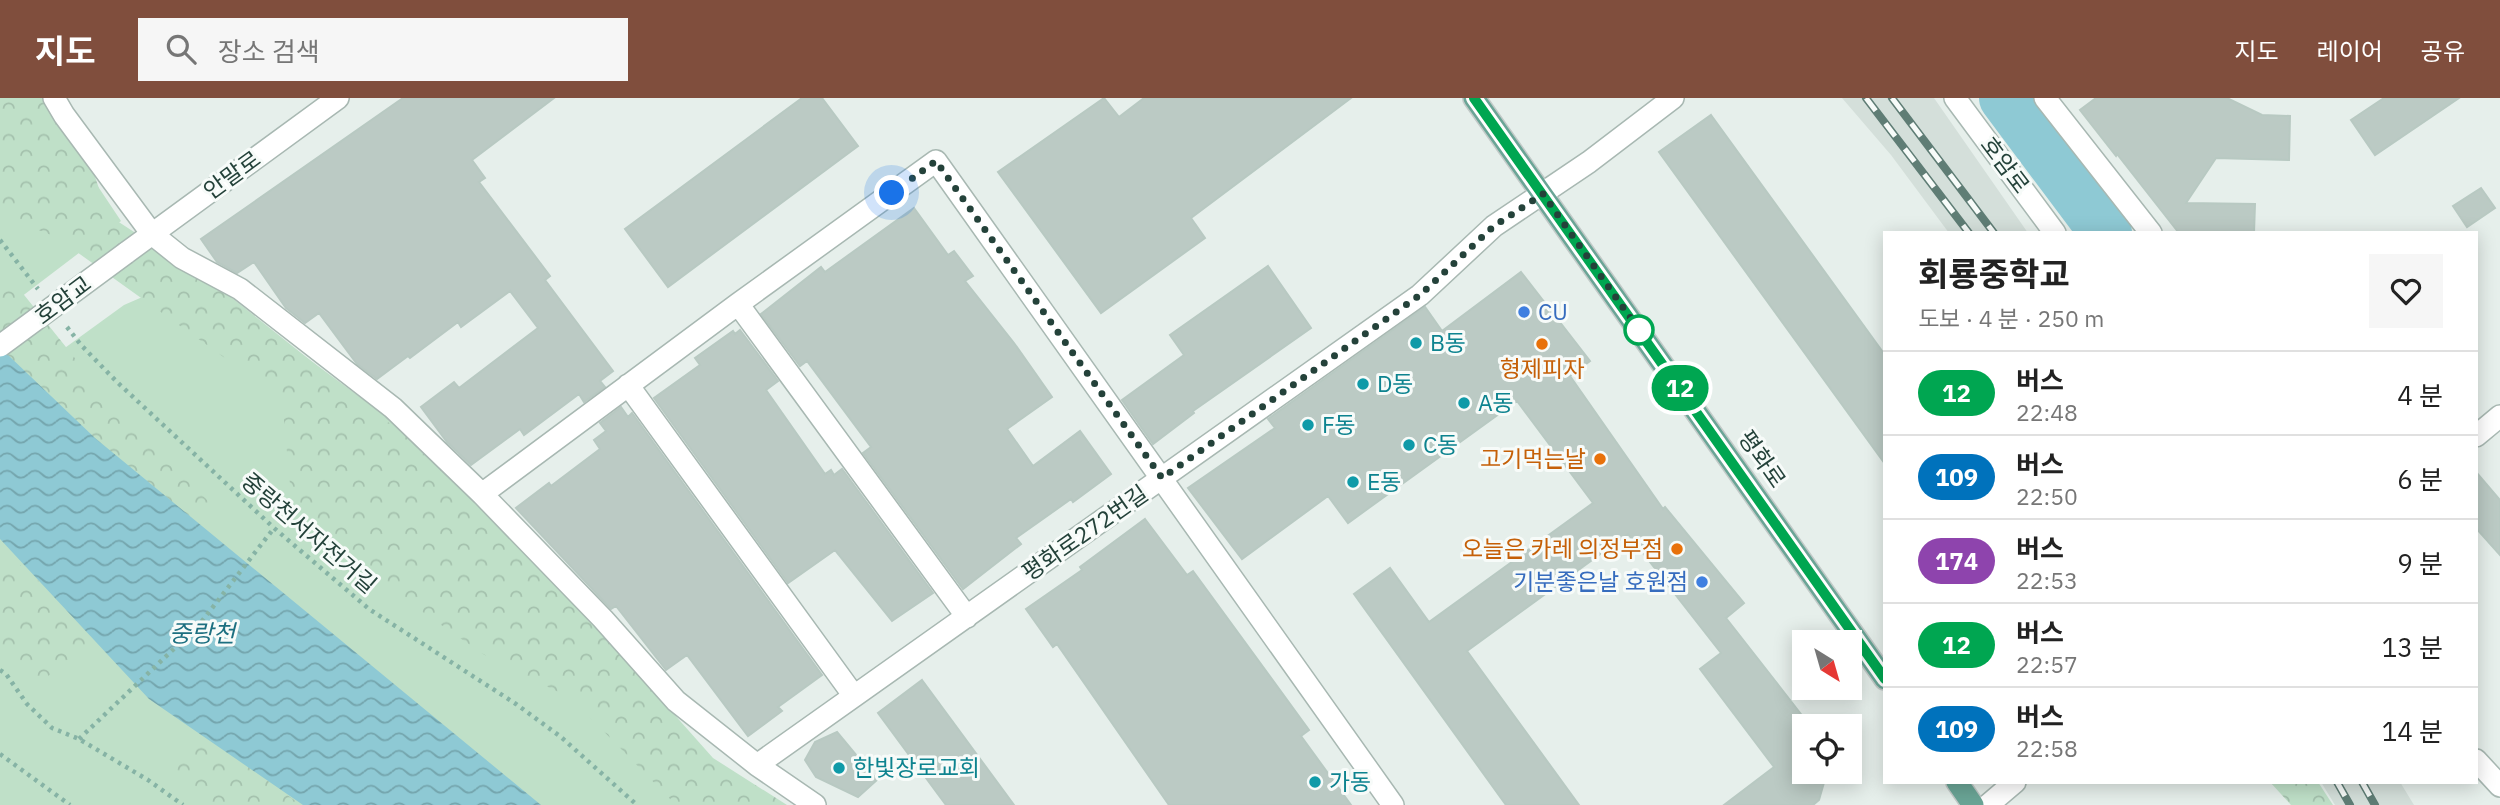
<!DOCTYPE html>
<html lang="ko">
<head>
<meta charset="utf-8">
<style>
  :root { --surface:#fff; --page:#f6f6f6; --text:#222; --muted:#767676; --line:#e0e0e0; --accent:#804e3d }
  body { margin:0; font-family:"IBM Plex Sans","Noto Sans KR",sans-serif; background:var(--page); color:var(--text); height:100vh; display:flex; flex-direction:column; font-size:26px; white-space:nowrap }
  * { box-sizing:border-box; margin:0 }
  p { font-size:23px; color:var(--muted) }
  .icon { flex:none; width:38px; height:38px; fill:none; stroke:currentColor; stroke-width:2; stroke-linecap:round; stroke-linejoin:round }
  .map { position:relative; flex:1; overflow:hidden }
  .panel { position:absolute; left:1883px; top:133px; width:595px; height:553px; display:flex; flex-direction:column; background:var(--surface); border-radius:0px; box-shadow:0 4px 18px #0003 }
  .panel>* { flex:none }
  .badge { padding:0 14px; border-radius:23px; font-size:24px; line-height:46px }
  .needle { width:46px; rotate:143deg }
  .tools { position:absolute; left:1792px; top:532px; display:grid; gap:14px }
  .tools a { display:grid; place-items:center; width:70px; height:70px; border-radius:0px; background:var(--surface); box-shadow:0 4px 18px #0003; font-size:35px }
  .you { position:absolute; width:35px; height:35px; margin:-18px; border:5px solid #fff; border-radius:50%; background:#1a73e8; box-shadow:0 0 0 10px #1a73e833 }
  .map>.badge { position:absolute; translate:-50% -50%; box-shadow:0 0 0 4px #fff }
  .round { display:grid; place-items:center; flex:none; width:74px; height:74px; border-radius:0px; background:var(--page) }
  .head { display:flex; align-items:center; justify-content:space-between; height:119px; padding:0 35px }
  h1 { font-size:33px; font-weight:700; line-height:52px }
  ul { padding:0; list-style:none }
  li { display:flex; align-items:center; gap:21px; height:84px; padding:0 35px; border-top:2px solid var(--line) }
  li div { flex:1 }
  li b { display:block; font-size:26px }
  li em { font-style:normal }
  li .badge { min-width:77px; font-weight:700; text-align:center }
  header { display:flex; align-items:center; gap:42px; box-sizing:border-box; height:98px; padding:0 35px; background:var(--accent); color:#fff }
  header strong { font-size:33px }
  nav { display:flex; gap:38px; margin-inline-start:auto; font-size:24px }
  .search { width:490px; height:63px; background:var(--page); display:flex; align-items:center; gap:18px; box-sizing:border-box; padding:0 24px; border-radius:0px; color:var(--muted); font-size:26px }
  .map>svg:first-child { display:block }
  .built { fill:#d4dfda }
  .green { fill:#bfe0c8 }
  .forest { fill:url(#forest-crowns) }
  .water { fill:url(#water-waves) }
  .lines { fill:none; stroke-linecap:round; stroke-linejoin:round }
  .river { stroke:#8ec9d4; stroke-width:52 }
  .building { fill:#bbcac4; stroke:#b8c9c2; stroke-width:2 }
  .minor-casing { stroke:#a8b8b2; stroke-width:24 }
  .major-casing { stroke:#c2cac8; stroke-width:24 }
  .path { stroke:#86b3a5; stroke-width:4.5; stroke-dasharray:3.5 5; stroke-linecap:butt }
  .minor { stroke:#fff; stroke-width:21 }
  .major { stroke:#6aa596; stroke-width:21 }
  .rail-casing { stroke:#5f7d75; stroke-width:8 }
  .rail { stroke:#f7fbf9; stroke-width:5; stroke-dasharray:16; stroke-linecap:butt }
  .minor-bridge-casing { stroke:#a8b8b2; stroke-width:24; stroke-linecap:butt }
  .minor-bridge { stroke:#fff; stroke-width:21 }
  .line-casing { stroke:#fff; stroke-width:16 }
  .line { stroke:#00a651; stroke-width:10 }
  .walk { stroke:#24423a; stroke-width:7; stroke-dasharray:0 12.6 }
  .shop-dot { fill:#3f7fe0; stroke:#f7fbf9; stroke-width:2.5 }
  .stop-dot { fill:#fff; stroke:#00a651; stroke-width:3.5 }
  .culture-dot { fill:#0f9aa8; stroke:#f7fbf9; stroke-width:2.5 }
  .food-dot { fill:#e8710a; stroke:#f7fbf9; stroke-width:2.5 }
  .labels { text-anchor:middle; stroke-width:6; stroke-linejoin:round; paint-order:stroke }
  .street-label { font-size:23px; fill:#24423a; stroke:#f7fbf9 }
  .shop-label { font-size:23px; fill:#366cbe; stroke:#f7fbf9; text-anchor:start }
  .culture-label { font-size:23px; fill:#0d838f; stroke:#f7fbf9; text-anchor:start }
  .food-label { font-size:23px; fill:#c56008; stroke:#f7fbf9; text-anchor:end }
  .water-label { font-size:24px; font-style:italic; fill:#1c6f80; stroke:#f7fbf9 }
</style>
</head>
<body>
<header>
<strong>지도</strong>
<div class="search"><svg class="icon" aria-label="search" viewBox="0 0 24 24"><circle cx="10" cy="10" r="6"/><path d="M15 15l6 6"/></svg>장소 검색</div>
<nav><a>지도</a><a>레이어</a><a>공유</a></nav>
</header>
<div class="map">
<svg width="2500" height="707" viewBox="0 0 2500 707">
  <defs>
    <pattern id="forest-crowns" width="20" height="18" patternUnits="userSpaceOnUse" patternTransform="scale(1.75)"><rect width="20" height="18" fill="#bfe0c8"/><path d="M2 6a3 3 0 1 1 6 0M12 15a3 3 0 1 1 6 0" fill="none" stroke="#a4c1ad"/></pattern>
    <pattern id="water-waves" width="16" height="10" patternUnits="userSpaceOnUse" patternTransform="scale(1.75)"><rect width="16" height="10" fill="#8ec9d4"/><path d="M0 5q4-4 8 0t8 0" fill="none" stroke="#74a5ad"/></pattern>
  </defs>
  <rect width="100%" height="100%" fill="#e6efeb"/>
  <path class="built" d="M1842,0h92l94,135h-79l-58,-78z
    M2321,684h79l14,23h-79z"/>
  <path class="green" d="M0,0l55,24 66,99 -121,92z
    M147,197l87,9 153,113 93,93 231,253 67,42h-778v-410l124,-90z"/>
  <path class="forest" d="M0,0h66l6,11 36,106 109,71 230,183 170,181 96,108 74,47h-111l-104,-106 -89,-45 -121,-84 -71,-75 -9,-96 -226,-162 -53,-21 -3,-6z
    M0,167l111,138 99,100 -31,43 -179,-159z
    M0,450l39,33 52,60 -56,46 -35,-27z
    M206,638l95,69h-101l-4,-11 -30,-30z
    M2270,684h48l15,23h-42z"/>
  <path class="water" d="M0,245l7,11 88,84 446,367h-238l-154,-106 -149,-160z"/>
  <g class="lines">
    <path class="river" d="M2005,0l101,135"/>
  </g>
  <path class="building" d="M403,0h151l-82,62 13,18 -6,4 71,94 -5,4 68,91 -13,10 5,6 -21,15 -5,-8 -55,41 -4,-6 -49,36 -24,-23 -26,-35 33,-25 5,6 79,-60 -28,-37 -49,36 -3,-5 -48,36 -2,-2 -31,23 -20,-15 -38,-51 -14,10 -19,-15 -32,-46 -17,11 -20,-11 -16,-23z
    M802,0h20l36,48 -190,141 -43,-58z
    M1104,0l15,19 25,-19h207l-160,120 14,20 -104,75 -103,-141z
    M2096,0h131l35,17 28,1 -1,44 -73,-2 -30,45 69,1 -1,29h-75l-62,-79 -1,2 -36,-46z
    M2384,0h75l-84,57 -24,-35z
    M1711,17l174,240v109l-226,-312z
    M2481,90l14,20 -28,19 -14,-21z
    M914,110l34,47 6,-4 19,25 -8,5 49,62 38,54 -45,32 26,37 47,-35 31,43 -38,28 -2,-3 -55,39 5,6 -58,45 -100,-136 8,-6 -64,-86 -7,5 -39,-52 60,-47 4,5z
    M1268,168l43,62 -118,83 1,2 -41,31 -31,-44 62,-45 -14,-20z
    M1521,174l69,89 -20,15 93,133 2,-2 79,96 -18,15 78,100v54h23l-8,28 -6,5h-89l50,-38 -74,-98 21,-16 -93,-119 -161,117 112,154h-73l-152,-211 36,-26 39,54 164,-119 -76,-102 -169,122 -20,-27 -86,63 -54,-71 87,-60 -7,-9 157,-112 17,24z
    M740,232l38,51 -12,9 59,84 6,-4 3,5 8,-6 91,124 -41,28 -57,-71 -47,33 -134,-185 46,-33 -5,-7 38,-27 2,3z
    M621,309l7,10 4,-4 190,262 -44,32 4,4 -34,25 -61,-81 -21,15 -50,-64 -5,3 -95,-101 33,-25 2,3 49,-37 -6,-9 12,-9 -6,-8z
    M2476,374l24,28v55l-24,-27z
    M1145,421l42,56 6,-4 116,159 -8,6 50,69h-182l-112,-161 -4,3 -27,-38 56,-39 -2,-3z
    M922,582l92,125h-68l-68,-92z
    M837,634l40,48 -19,17 -42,-20 -11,-17 10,-18z"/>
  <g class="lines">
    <g class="minor-casing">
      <path id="minor" d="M54,0l10,17 88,119 30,24 58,31 153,119 89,86 121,125 73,82 81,64 58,40
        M1955,0l100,135
        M2045,0l106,135
        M126,155l212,-155
        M738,206l229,313
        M628,287l226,311
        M2476,338l24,-20
        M482,396l256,-190 198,-143 457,644
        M2476,662l24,26
        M757,667l663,-470 74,-69 95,-64 84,-64
        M1988,707l27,-23"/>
    </g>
    <g class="major-casing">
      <path id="major" d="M1474,0l411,581
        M1957,684l16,23"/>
    </g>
    <path class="path" d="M0,142l38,49
      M67,229l14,18 36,37 157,146 95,81 147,95 45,33 76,68
      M0,572l6,4 21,30 25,24 27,11 69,41 35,25
      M79,641l120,-114 75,-97
      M0,656l70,51"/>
    <use href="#minor" class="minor"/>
    <use href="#major" class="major"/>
    <g class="rail-casing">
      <path id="rail" d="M1866,0l103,135
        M1892,0l102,135
        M2337,684l13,23
        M2362,684l13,23"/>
    </g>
    <use href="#rail" class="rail"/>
    <g class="minor-bridge-casing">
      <path id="minor-bridge" d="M0,248l126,-93"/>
    </g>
    <use href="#minor-bridge" class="minor-bridge"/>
  </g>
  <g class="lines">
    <g class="line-casing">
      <path id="line" d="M1474,0l411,581"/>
    </g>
    <use href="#line" class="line"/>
    <path class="walk" d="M892,95l44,-32 226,317 258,-183 74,-69 49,-32 96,136"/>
  </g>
  <g class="shop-dot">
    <circle cx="1524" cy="214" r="7"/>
    <circle cx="1702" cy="484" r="7"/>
  </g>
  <circle class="stop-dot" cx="1639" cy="232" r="14"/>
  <g class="culture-dot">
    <circle cx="1416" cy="245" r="7"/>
    <circle cx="1363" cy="286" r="7"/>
    <circle cx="1464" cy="305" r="7"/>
    <circle cx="1308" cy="327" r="7"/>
    <circle cx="1409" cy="347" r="7"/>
    <circle cx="1353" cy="384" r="7"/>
    <circle cx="839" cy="670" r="7"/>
    <circle cx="1315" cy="684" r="7"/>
  </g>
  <g class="food-dot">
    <circle cx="1542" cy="246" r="7"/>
    <circle cx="1600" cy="361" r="7"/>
    <circle cx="1677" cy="451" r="7"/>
  </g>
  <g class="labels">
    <g class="street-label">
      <text transform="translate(2005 67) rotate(53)" y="8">호암로</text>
      <text transform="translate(232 77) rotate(-36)" y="8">안말로</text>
      <text transform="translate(63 202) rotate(-37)" y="8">호암교</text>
      <text transform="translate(1762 361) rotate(55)" y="8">평화로</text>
      <text transform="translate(309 435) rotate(41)" y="8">중랑천서자전거길</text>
      <text transform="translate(1085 435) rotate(-35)" y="8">평화로272번길</text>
    </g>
    <g class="shop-label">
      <text x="1538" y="222">CU</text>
      <text x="1688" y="492" text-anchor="end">기분좋은날 호원점</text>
    </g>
    <g class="culture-label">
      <text x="1430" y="253">B동</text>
      <text x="1377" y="294">D동</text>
      <text x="1478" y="313">A동</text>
      <text x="1322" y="335">F동</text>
      <text x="1423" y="355">C동</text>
      <text x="1367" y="392">E동</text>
      <text x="853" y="678">한빛장로교회</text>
      <text x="1329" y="692">가동</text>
    </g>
    <g class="food-label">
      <text x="1542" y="279" text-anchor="middle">형제피자</text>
      <text x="1586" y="369">고기먹는날</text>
      <text x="1663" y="459">오늘은 카레 의정부점</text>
    </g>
    <g class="water-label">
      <text x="202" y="544">중랑천</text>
    </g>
  </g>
</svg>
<div class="tools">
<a><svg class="needle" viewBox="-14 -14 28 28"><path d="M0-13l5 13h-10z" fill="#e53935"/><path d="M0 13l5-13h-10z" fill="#767676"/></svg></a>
<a><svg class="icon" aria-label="locate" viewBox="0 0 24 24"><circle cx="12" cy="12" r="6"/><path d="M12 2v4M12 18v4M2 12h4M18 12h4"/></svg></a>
</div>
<div class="you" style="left:892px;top:95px"></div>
<b class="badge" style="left:1680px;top:290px;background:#00a651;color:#fff">12</b>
<section class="panel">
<div class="head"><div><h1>회룡중학교</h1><p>도보 · 4 분 · 250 m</p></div><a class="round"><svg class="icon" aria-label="heart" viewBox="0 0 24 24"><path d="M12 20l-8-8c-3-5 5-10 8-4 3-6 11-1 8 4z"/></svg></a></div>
<ul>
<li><span class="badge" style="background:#00a651;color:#fff">12</span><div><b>버스</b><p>22:48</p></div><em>4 분</em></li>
<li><span class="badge" style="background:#0072bc;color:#fff">109</span><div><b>버스</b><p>22:50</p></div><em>6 분</em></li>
<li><span class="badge" style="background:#8e44ad;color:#fff">174</span><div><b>버스</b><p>22:53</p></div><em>9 분</em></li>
<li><span class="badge" style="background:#00a651;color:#fff">12</span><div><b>버스</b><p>22:57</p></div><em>13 분</em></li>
<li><span class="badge" style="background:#0072bc;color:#fff">109</span><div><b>버스</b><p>22:58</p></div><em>14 분</em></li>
</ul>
</section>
</div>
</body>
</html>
